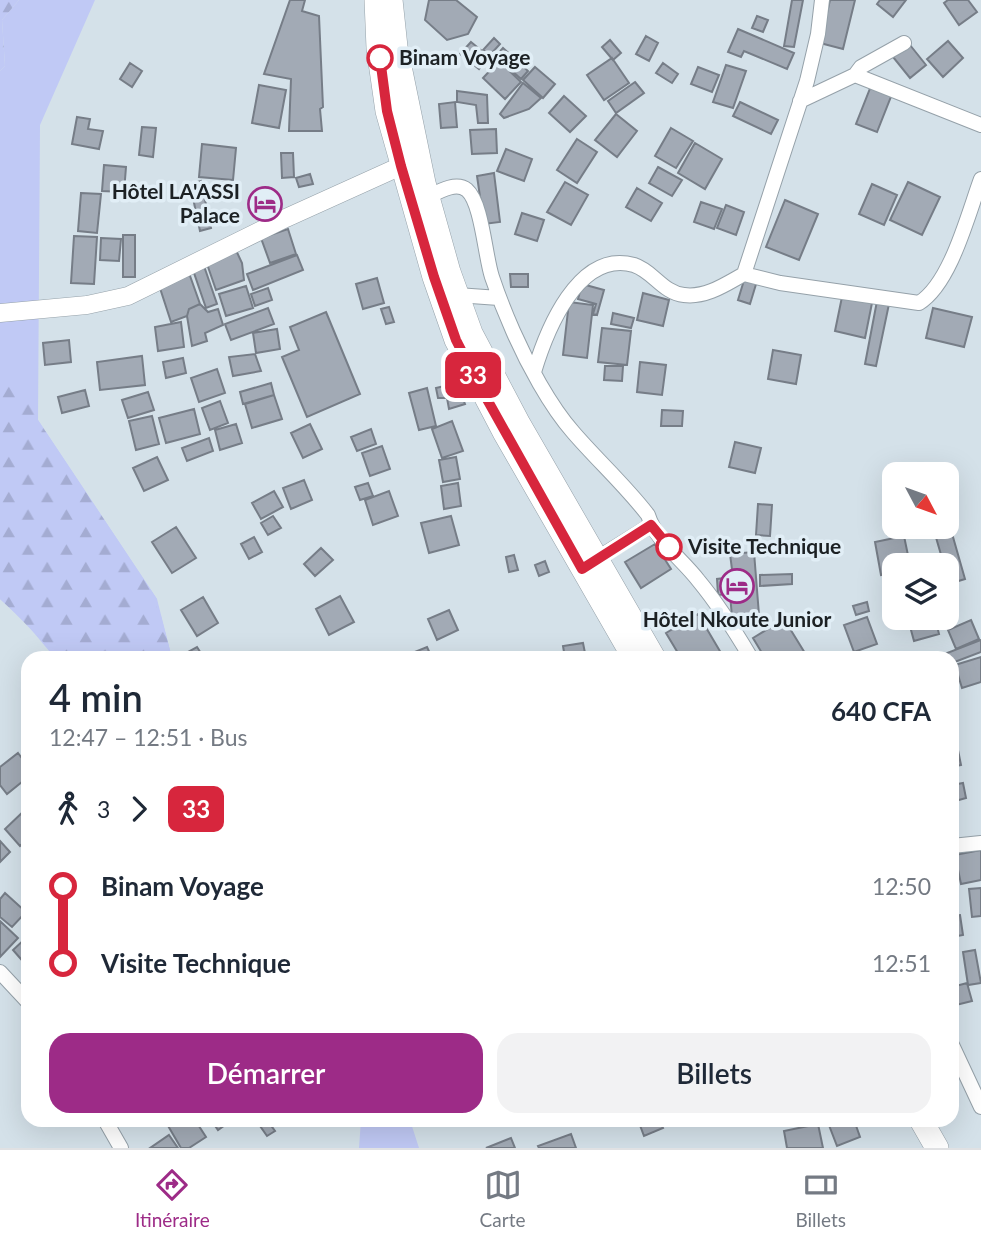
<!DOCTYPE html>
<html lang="fr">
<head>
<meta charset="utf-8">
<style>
  :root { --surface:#fff; --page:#f2f2f3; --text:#1f2937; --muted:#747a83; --line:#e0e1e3; --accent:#9d2b87 }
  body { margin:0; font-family:Lato,sans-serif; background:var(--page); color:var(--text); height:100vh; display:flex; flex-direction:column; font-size:26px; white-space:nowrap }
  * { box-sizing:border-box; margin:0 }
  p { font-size:23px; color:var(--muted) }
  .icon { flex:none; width:38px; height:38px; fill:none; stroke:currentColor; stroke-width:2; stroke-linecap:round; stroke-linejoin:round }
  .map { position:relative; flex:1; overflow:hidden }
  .side { position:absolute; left:21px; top:651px; width:938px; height:476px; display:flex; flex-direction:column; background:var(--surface); border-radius:21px; box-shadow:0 7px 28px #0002 }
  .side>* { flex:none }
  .badge { padding:0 14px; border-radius:10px; font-size:24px; line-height:46px }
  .needle { width:46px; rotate:131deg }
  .fabs { position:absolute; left:882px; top:462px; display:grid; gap:14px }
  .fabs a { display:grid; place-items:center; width:77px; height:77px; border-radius:14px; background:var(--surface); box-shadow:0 7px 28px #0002; font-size:35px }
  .map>.badge { position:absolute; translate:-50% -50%; box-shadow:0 0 0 4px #fff }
  .legs { display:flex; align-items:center; gap:10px; height:77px; padding:0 28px; font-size:23px }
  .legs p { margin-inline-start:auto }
  .overview { display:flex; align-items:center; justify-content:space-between; height:119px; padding:0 28px }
  h1 { font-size:38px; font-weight:600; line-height:52px }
  .action { display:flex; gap:14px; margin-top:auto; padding:14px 28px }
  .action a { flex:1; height:80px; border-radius:21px; background:var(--accent); color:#fff; font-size:28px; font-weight:600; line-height:80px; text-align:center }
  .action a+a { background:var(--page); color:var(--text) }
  ul { padding:0 28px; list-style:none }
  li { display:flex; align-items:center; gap:24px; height:77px; font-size:26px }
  li i { display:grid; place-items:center; width:10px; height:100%; margin:0 9px; background:currentColor }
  li i::after { content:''; width:18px; height:18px; margin:-9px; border:5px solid; border-radius:50%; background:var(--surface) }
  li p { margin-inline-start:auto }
  li:first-child i { background:linear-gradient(#0000 50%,currentColor 0) }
  li:last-child i { background:linear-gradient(currentColor 50%,#0000 0) }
  .tab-bar { display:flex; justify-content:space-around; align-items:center; height:98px; border-top:2px solid var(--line); background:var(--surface); font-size:19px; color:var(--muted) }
  .tab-bar a { display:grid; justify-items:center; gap:4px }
  .tab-bar .active { color:var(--accent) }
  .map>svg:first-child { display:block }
  .green { fill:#c0c9f5 }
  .forest { fill:url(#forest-firs) }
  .building { fill:#a2aab5; stroke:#767d87; stroke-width:2 }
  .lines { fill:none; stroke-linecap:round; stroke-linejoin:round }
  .minor-casing { stroke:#95a1a9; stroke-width:16 }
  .tertiary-casing { stroke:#95a1a9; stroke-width:19 }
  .trunk-casing { stroke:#95a1a9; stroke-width:24 }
  .minor { stroke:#fff; stroke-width:14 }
  .tertiary { stroke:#fff; stroke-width:18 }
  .trunk { stroke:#fff; stroke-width:23 }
  .line-1-casing { stroke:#fff; stroke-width:16 }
  .line-1 { stroke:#d7263d; stroke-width:10 }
  .stop-1-dot { fill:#fff; stroke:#d7263d; stroke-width:3.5 }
  .labels { text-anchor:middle; stroke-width:7; stroke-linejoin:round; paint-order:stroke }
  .stop-label { font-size:21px; font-weight:bold; fill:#1c2124; stroke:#e1eef6; text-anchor:start }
  .poi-label { font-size:21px; font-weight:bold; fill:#1c2124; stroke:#e1eef6; text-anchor:end }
</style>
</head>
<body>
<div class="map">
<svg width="981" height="1148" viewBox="0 0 981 1148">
  <defs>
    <pattern id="forest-firs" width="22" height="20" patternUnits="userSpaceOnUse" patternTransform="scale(1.75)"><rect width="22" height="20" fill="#c0c9f5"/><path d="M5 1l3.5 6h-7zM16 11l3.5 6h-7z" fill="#a4acd2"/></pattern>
  </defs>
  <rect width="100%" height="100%" fill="#d4e1e9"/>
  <path class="green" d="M19,0h76l-55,125 -2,295 119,179 15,59h-117l-31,-37 -24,-22v-528l5,-5 -3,-46z
    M361,1120h49l9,28h-60z"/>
  <path class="forest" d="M0,0h19l-17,20 3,46 -5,5z
    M15,369l23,51 119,179v14l4,3 11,42h-112c-21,-19 -39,-40 -60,-59v-229z"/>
  <path class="building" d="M290,0h15l-3,11 17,5 4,91 -3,2 2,22h-33l2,-52 -27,-5z
    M429,0h27l21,17 -9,17 -21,6 -22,-20z
    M792,0h11l-9,47 -10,-1z
    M830,0h25l-12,49 -23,-6z
    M880,0h26l-13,17 -16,-13z
    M948,0h20l9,12 -18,13 -15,-22z
    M757,16l11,4 -5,12 -11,-4z
    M738,29l56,24 -7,16 -43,-18 -3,6 -13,-5z
    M646,36l12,7 -9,18 -13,-7z
    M494,38l6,6 -10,11 -7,-5z
    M610,40l11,13 -8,7 -11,-13z
    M948,41l15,17 -20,19 -16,-18z
    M471,42l18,15 -10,12 -19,-15z
    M910,45l16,20 -16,13 -17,-21z
    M503,48l25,23 -7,8 -25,-23z
    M612,58l17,25 -25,17 -17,-25z
    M499,61l22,21 -16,17 -22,-21z
    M130,63l12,8 -10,16 -12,-8z
    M663,63l15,11 -6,9 -16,-10z
    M726,65l20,6 -13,37 -20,-6z
    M535,67l20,17 -12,14 -20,-18z
    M698,67l21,8 -7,17 -21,-8z
    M635,82l9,11 -28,20 -8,-12z
    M523,83l18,15 -12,11 -25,9 -4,-4z
    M259,85l27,5 -7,38 -27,-5z
    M871,86l21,8 -15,38 -21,-8z
    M457,91l30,4 1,28h-10l-2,-18 -19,-3z
    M564,96l22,20 -16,16 -21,-19z
    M455,102l2,25 -16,1 -2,-24z
    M740,102l38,18 -7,14 -38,-18z
    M616,114l21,17 -20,26 -22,-17z
    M77,117l13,2 -2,10 15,2 -4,18 -27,-5z
    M142,127l14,1 -3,29 -14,-2z
    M671,128l22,13 -17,27 -21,-12z
    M496,129l1,24 -25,1 -2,-24z
    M577,139l20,13 -20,31 -20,-13z
    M695,143l27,16 -17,30 -27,-16z
    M202,144l34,4 -3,32 -34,-3z
    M506,149l26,10 -8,22 -27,-10z
    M281,153h12l1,24 -12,1z
    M104,165l22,2 -2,25 -22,-1z
    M658,167l24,13 -10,16 -23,-13z
    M494,173l6,49 -16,2 -7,-48z
    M310,174l3,10 -14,3 -3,-9z
    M201,181l10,47 -11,3 -10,-47z
    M565,182l23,13 -17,30 -24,-13z
    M908,182l32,15 -18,38 -32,-15z
    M872,184l25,11 -13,30 -25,-11z
    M637,188l25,15 -11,18 -25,-14z
    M273,192l5,16 -21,8 -5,-16z
    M81,193l20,1 -4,39 -19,-2z
    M785,200l33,14 -19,46 -33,-13z
    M701,202l21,7 -8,20 -20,-7z
    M726,205l18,7 -8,23 -19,-7z
    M522,213l22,7 -7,21 -22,-7z
    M288,229l8,25 -26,9 -9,-25z
    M123,235h12v42h-12z
    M74,236l23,1 -3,47 -23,-1z
    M101,238l20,1 -2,22 -19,-1z
    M234,246l8,17 2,17 -28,10 -10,-29z
    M297,255l6,15 -50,20 -6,-16z
    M204,266l13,38 -11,4 -13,-38z
    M189,273l11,31 -11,5 -2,7 -16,6 -12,-37z
    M510,274h18v13h-17z
    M745,277l12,4 -7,23 -12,-4z
    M377,278l7,25 -21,6 -7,-25z
    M582,284l22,6 -7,25 -4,-1 3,-10 -18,-5z
    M246,286l7,22 -27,8 -7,-22z
    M268,288l4,12 -17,6 -4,-12z
    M643,293l26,7 -6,26 -26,-6z
    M842,297l30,6 -7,35 -30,-7z
    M877,301l12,3 -13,62 -11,-2z
    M569,302l24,3 -6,53 -24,-3z
    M200,304l8,8 10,-3 5,16 -18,8 2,8 -15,5 -5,-30 2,-7z
    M389,307l5,15 -8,2 -5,-15z
    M268,308l6,16 -43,16 -6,-16z
    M933,308l39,9 -8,30 -38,-9z
    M326,312l34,82 -53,23 -25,-60 17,-7 -9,-23z
    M613,313l21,5 -3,10 -20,-4z
    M181,322l3,25 -26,4 -3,-24z
    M602,328l29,3 -4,34 -29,-3z
    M277,329l3,20 -24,4 -3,-20z
    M69,340l2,22 -26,3 -2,-22z
    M773,350l28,5 -5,29 -28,-5z
    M255,354l6,17 -28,5 -4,-19z
    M142,356l3,29 -45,5 -3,-28z
    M183,358l3,15 -20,5 -3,-16z
    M640,362l26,3 -4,30 -25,-3z
    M605,366h18l-1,15 -18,-1z
    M217,369l8,24 -26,9 -8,-24z
    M271,383l3,12 -31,9 -3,-12z
    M457,383l8,21 -16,5 -2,-11h-9l-2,-10z
    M427,388l9,38 -17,4 -10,-37z
    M85,390l4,16 -27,7 -4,-16z
    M148,392l6,18 -26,8 -6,-18z
    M274,395l8,24 -30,9 -7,-24z
    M220,401l8,22 -18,7 -8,-22z
    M194,409l6,25 -34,9 -7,-25z
    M662,410l21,1 -1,15h-21z
    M152,416l7,28 -23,6 -7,-29z
    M452,421l11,30 -21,7 -10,-29z
    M236,424l6,19 -22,7 -5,-20z
    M310,424l12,25 -19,9 -12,-25z
    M371,429l5,15 -19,7 -6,-14z
    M209,438l4,13 -26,10 -5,-13z
    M735,442l26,6 -6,25 -26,-6z
    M382,446l8,23 -20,7 -8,-23z
    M157,457l11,23 -24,11 -11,-23z
    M456,457l4,22 -17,3 -4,-22z
    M304,480l8,20 -21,9 -8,-21z
    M368,483l5,13 -13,4 -5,-13z
    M458,483l3,23 -17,3 -3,-23z
    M274,491l9,16 -22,12 -9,-16z
    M389,491l9,25 -25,9 -8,-25z
    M758,504l14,1 -2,31 -14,-1z
    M273,516l8,12 -13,7 -7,-12z
    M451,516l8,29 -30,8 -8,-30z
    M894,520v7h9v4l-16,3 -2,-12z
    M176,527l20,31 -24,15 -20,-31z
    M951,530l14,49 -16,5 -2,-19h-3l-9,-31z
    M904,536l6,29h-16v8l-13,2 -6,-33z
    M254,537l8,15 -13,7 -8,-15z
    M655,544l16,25 -30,19 -16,-26z
    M321,548l12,12 -18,16 -11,-12z
    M754,552l5,63 -27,2 -2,-23 -12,1 -1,-16 16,-2 -3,-23z
    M514,555l4,15 -9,2 -3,-15z
    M545,561l4,11 -10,4 -4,-11z
    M792,574v10l-32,2v-11z
    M340,596l14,26 -25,13 -13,-26z
    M203,597l15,26 -21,13 -16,-26z
    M867,602l2,9 -13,4 -3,-9z
    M449,610l9,20 -21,10 -9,-21z
    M698,614l26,44h-43l-15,-25z
    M867,617l10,27 -23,8 -10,-27z
    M914,618h21l4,16 -25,7 -6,-22z
    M784,619l24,39h-43l-12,-20z
    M971,620l8,19 -23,10 -8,-19z
    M981,640v12l-29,11v-5h-3l-2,-5z
    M583,643l3,15h-21l-2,-12z
    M197,647l7,11h-14l-4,-5z
    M427,647l5,11h-32z
    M981,657v25l-19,6 -7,-23z
    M956,740l5,25 -9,2v-26z
    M18,753l10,13v11l-21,17 -7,-9v-18z
    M963,783l3,15 -14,4v-17z
    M26,809l2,2v27l-8,8 -15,-17z
    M0,841l10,11 -10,10z
    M981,850v30l-20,4 -6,-29z
    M981,888v28l-9,1 -3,-28z
    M5,893l21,19 -14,15 -12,-10v-18z
    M960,915l3,20 -11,2v-21z
    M0,921l18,17 -18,19z
    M28,936v29l-1,1 -14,-16z
    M975,950l6,33 -13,2 -5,-33z
    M967,983l5,18 -20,5v-19z
    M173,1120h22l11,17 -17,11h-8l-14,-24z
    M211,1120h21l-14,10z
    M261,1120h6l8,11 -8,5 -9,-13z
    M638,1120h21l4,8 -19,8z
    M780,1120h25l-24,4z
    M827,1120h27l6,17 -23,9z
    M818,1124l5,24h-36l-3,-17z
    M571,1134l5,14h-37l-1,-2z
    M169,1135l9,13h-28z
    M511,1138l4,10h-29z"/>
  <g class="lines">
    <g class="minor-casing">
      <path id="minor" d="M855,75l126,50
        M800,101l55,-26 6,-8 43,-24
        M428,197c10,-5 28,-16 39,-7 15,13 18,66 25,87 6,18 13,36 21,54 14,32 37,75 60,101 24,28 52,53 75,83 8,26 34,44 50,65 20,24 37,51 53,78
        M744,274l36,9 139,20c32,-20 49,-89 62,-124
        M457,295l42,3
        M534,372c12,-40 44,-123 100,-107 19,6 29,28 50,30 22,3 42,-11 60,-21l63,-193 11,-47 4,-34
        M590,563l61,-38
        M952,846l29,-3
        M0,972l28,30
        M952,1045l29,62
        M105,1120l16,28"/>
    </g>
    <g class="tertiary-casing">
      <path id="tertiary" d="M0,313l87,-8 41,-9 158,-78 126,-57"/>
    </g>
    <g class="trunk-casing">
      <path id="trunk" d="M376,0l2,48 9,63 47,166 22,63 48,92 130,226
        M391,0l5,47 28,136 25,89 22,61 48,91 135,234
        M921,1120l16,28"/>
    </g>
    <use href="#minor" class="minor"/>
    <use href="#tertiary" class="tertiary"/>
    <use href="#trunk" class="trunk"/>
  </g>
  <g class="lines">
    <g class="line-1-casing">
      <path id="line-1" d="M380,58l7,53 14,55 33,111 22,63 23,45 103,184 69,-44 18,22"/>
    </g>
    <use href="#line-1" class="line-1"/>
  </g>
  <defs>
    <g id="hotel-ring" transform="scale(1.75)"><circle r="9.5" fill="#e1eef6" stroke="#9d2b87" stroke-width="1.5"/><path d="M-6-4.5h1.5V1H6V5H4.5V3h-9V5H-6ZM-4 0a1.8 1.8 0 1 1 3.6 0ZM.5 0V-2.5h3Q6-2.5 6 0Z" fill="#9d2b87"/></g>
  </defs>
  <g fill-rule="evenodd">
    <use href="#hotel-ring" x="265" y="204"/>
    <use href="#hotel-ring" x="737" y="586"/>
  </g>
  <g class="stop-1-dot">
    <circle cx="380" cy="58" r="12"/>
    <circle cx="669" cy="547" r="12"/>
  </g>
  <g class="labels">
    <g class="stop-label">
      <text x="399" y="65">Binam Voyage</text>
      <text x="688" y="554">Visite Technique</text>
    </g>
    <g class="poi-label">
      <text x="240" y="199">Hôtel LA'ASSI<tspan x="240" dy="24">Palace</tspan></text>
      <text x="737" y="627" text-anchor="middle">Hôtel Nkoute Junior</text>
    </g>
  </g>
</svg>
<div class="fabs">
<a><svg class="needle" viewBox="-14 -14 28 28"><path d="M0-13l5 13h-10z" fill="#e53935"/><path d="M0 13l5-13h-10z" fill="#747a83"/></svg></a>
<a><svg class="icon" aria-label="layers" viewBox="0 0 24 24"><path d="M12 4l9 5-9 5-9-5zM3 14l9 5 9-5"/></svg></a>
</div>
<b class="badge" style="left:473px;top:375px;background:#d7263d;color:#fff">33</b>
<section class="side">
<div class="overview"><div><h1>4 min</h1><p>12:47 – 12:51 · Bus</p></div><b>640 CFA</b></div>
<div class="legs"><svg class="icon" aria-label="walk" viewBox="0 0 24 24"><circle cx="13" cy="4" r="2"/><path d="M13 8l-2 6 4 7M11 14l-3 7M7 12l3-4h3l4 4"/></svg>3<svg class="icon" aria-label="forward" viewBox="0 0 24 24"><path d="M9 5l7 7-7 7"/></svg><b class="badge" style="background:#d7263d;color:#fff">33</b></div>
<ul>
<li><i style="color:#d7263d"></i><b>Binam Voyage</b><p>12:50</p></li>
<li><i style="color:#d7263d"></i><b>Visite Technique</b><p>12:51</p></li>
</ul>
<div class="action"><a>Démarrer</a><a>Billets</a></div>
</section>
</div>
<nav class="tab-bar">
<a class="active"><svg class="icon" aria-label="directions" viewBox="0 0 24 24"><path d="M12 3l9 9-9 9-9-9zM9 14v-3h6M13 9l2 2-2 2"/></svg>Itinéraire</a>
<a><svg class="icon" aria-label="map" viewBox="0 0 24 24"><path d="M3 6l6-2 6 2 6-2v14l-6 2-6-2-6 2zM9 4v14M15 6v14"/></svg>Carte</a>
<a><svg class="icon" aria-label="tickets" viewBox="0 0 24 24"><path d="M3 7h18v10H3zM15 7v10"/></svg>Billets</a>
</nav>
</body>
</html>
